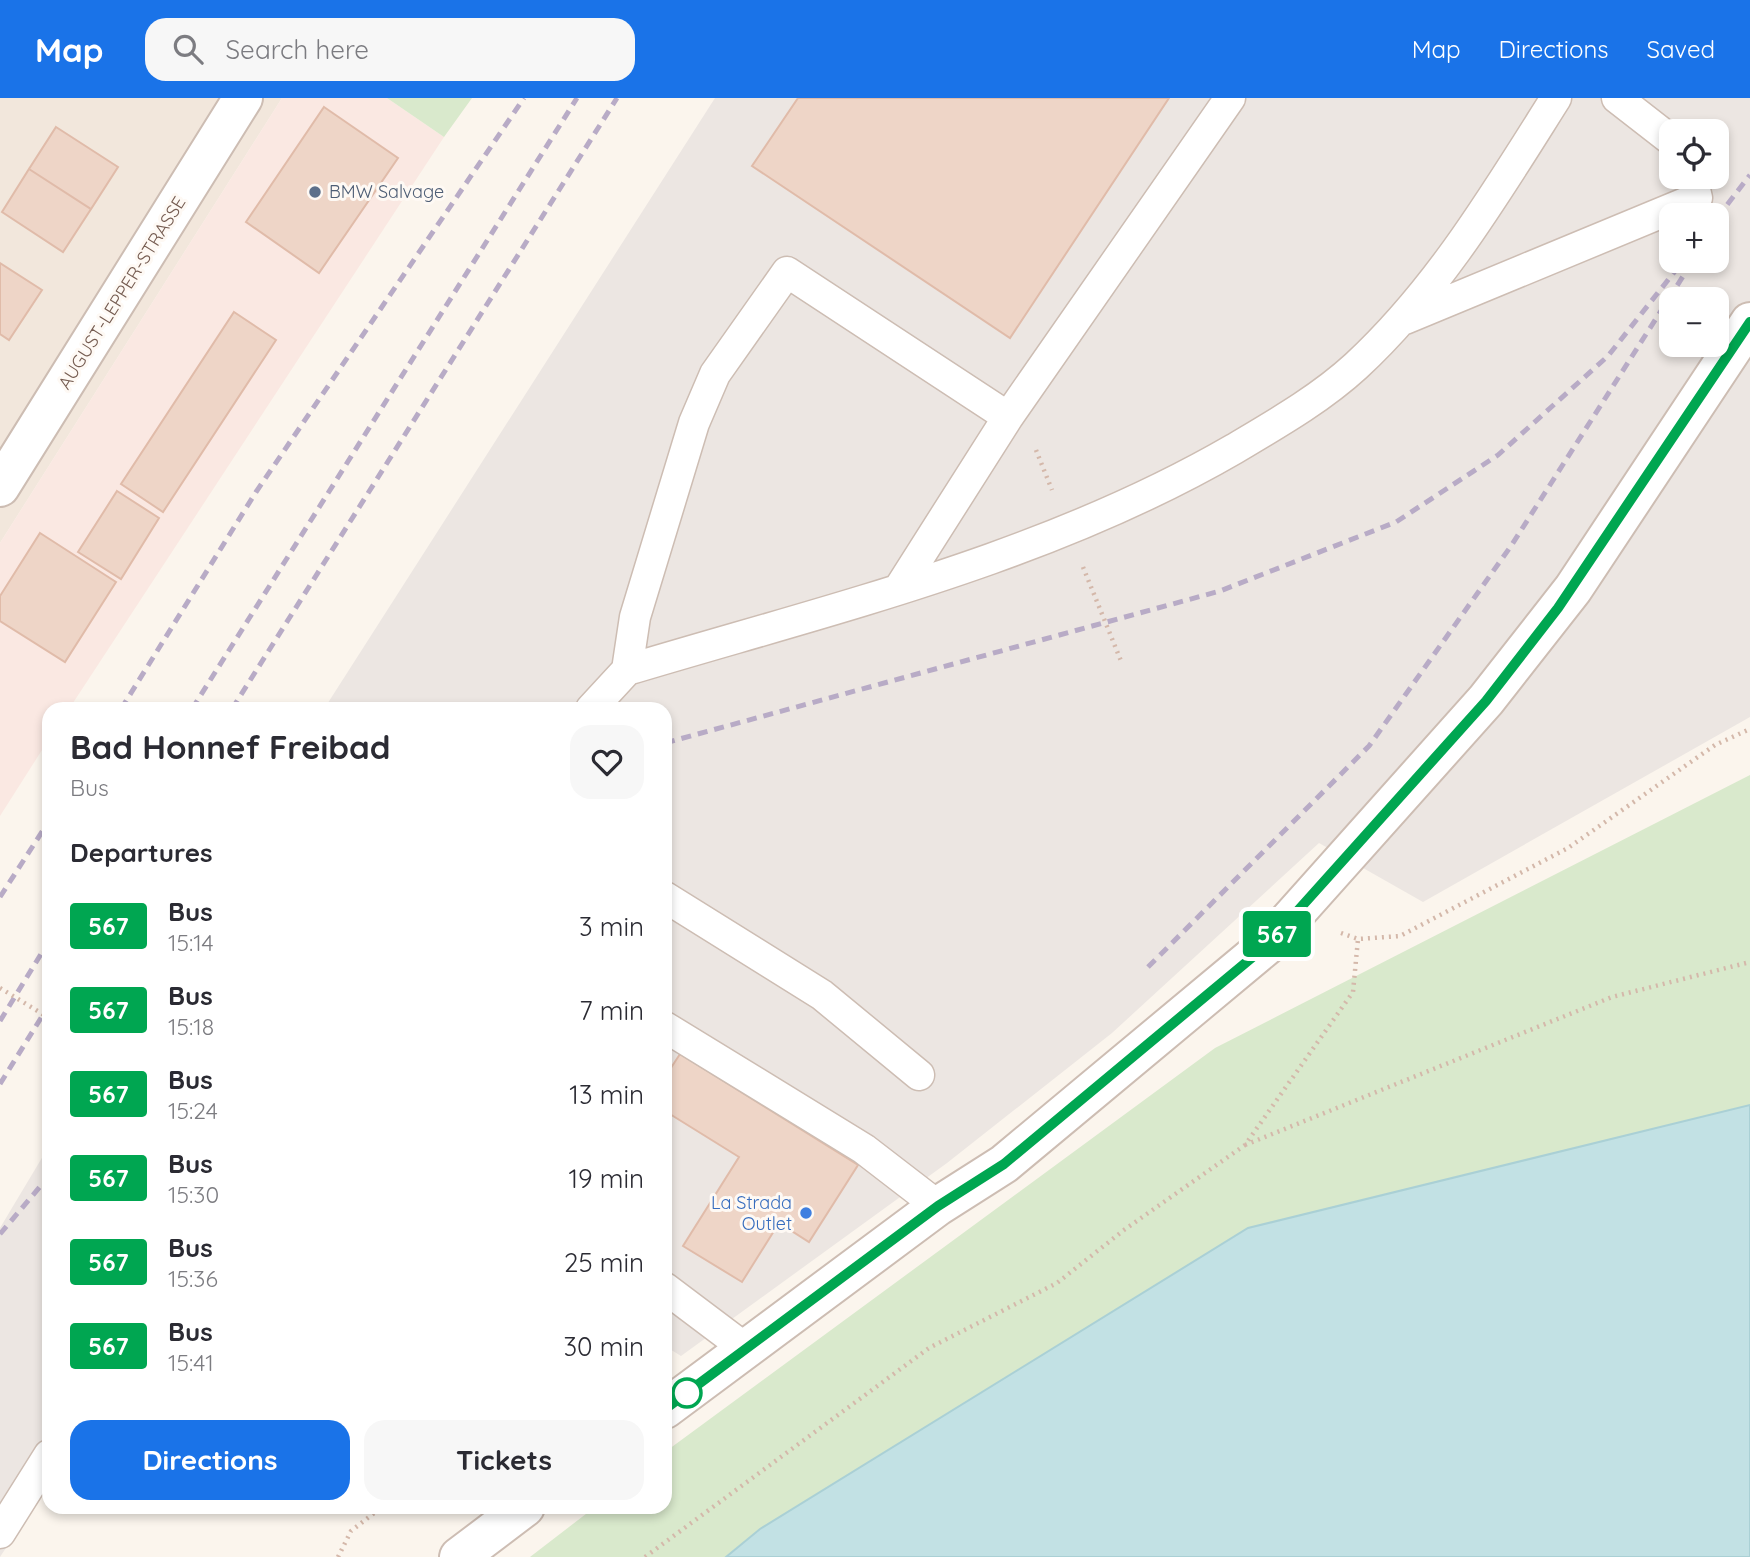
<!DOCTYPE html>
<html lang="en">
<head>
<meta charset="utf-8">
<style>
  :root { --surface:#fff; --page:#f7f7f7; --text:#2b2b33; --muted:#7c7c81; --accent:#1a73e8 }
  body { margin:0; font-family:Quicksand,sans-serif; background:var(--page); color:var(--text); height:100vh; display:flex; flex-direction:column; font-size:26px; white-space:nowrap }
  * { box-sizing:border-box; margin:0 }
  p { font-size:23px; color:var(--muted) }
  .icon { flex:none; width:38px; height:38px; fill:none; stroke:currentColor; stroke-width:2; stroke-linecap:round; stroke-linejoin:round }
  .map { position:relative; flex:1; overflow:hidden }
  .drawer { position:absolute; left:42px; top:604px; width:630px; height:812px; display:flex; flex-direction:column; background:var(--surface); border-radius:21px; box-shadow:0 4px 10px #0003 }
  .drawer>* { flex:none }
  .badge { padding:0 14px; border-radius:5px; font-size:24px; line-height:46px }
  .tools { position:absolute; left:1659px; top:21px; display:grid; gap:14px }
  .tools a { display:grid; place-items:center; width:70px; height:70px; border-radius:14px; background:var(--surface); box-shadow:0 4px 10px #0003; font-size:35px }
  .map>.badge { position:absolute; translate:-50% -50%; box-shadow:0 0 0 4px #fff }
  h2 { padding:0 28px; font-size:26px; line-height:63px }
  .round { display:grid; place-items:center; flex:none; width:74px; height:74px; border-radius:21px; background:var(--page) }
  .head { display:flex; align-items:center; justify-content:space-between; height:119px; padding:0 28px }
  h1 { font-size:33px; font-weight:700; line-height:52px }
  .cta { display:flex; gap:14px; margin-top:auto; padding:14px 28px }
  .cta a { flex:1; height:80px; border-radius:21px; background:var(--accent); color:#fff; font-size:28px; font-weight:700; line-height:80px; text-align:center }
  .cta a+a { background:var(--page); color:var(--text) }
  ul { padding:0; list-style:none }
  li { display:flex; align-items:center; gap:21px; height:84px; padding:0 28px }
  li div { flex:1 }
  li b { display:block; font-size:26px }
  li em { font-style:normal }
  li .badge { min-width:77px; font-weight:700; text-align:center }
  header { display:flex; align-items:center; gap:42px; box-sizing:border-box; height:98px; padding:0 35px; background:var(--accent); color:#fff }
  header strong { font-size:33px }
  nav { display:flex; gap:38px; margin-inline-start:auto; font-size:24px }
  .search { width:490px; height:63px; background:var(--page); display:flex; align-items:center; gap:18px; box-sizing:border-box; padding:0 24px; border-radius:21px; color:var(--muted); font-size:26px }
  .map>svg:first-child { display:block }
  .residential { fill:#f2e7dc }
  .commercial { fill:#fae8e2 }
  .industrial { fill:#ece6e2; fill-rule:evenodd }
  .green { fill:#d9e9cc }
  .water { fill:#c2e1e4; stroke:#aad0d5; stroke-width:2 }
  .building { fill:#eed5c7; stroke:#e0bba9; stroke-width:2 }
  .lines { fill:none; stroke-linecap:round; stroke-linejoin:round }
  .service-casing { stroke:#cdbdb3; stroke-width:33 }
  .minor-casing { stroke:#cdbdb3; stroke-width:42 }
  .tertiary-casing { stroke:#cdbdb3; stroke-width:42 }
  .path { stroke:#d4b8aa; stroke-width:4.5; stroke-dasharray:2 5; stroke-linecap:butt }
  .service { stroke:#fff; stroke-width:30 }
  .minor { stroke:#fff; stroke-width:38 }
  .tertiary { stroke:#fff; stroke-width:38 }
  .rail { stroke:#b8abc6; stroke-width:5; stroke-dasharray:10 7; stroke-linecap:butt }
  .path-bridge { stroke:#d4b8aa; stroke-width:4.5; stroke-dasharray:2 5; stroke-linecap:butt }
  .line-casing { stroke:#fff; stroke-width:16 }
  .line { stroke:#00a651; stroke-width:10 }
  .service-dot { fill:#5c6f8a; stroke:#fef9f4; stroke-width:2.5 }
  .shop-dot { fill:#3f7fe0; stroke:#fef9f4; stroke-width:2.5 }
  .stop-dot { fill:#fff; stroke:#00a651; stroke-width:3.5 }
  .labels { text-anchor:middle; stroke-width:6; stroke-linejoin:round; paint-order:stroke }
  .service-label { font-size:18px; fill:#4e5e75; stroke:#fef9f4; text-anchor:start }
  .street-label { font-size:18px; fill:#755c51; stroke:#fef9f4 }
  .shop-label { font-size:18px; fill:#366cbe; stroke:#fef9f4; text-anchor:end }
</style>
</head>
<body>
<header>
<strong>Map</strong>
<div class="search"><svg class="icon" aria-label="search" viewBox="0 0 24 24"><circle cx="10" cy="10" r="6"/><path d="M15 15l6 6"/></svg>Search here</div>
<nav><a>Map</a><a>Directions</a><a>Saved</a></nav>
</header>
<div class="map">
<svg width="1750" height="1459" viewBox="0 0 1750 1459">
  <rect width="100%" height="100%" fill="#fbf5ed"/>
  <path class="residential" d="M0,0h282l-282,445z"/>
  <path class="commercial" d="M282,0h105l57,39 -375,572h-20v30l-49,77v-273z"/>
  <path class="industrial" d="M715,0h1035v619l-327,185 -104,-59 -207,190 -165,130 -266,193 -16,-10v-637h-341zM1671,33h46v46h-46zM1671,117h46v46h-46zM1671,201h46v46h-46z
    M49,1048v337l-49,74v-329z"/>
  <path class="green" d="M387,0h85l-28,39z
    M1750,677v330l-502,123 -488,301 -34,28h-196l65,-50h70v-55l550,-404z"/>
  <path class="water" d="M1750,1007v452h-1024l34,-28 488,-301z"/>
  <path class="building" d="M798,0h371l-159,240 -258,-172z
    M324,9l74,51 -79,115 -73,-51z
    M56,29l62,40 -27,42 -62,-40z
    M29,71l62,40 -28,43 -61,-40z
    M0,165l42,27 -33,50 -9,-6z
    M234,214l42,28 -113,172 -42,-28z
    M117,393l42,27 -38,61 -43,-27z
    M40,435l76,49 -51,80 -65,-41v-25z
    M680,956l178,111 -49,77 -30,-19 -37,59 -59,-36 56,-89 -74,-46v-34z"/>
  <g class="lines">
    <g class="service-casing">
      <path id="service" d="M1617,0l54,42
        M1405,221l292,-121 -5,-21
        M1008,319l222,-319
        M627,572l8,-53 59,-194 21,-49 72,-102 221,145 -108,170
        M591,611l36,-39c206,-62 419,-112 607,-221 42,-25 86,-50 122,-83 83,-77 140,-173 200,-268
        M665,799l157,98 97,80
        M665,929l199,122 74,57
        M665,1190l81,61
        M0,1435l49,-78"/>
    </g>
    <g class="minor-casing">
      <path id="minor" d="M0,389l243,-389"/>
    </g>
    <g class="tertiary-casing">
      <path id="tertiary" d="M665,1311l273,-203 66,-42 263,-219 219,-245 87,-111 177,-267
        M459,1459l66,-50"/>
    </g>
    <path class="path" d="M1036,352l16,40
      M1083,469l38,94
      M1341,835l17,6 42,-3 168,-88 147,-103 35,-16
      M1245,1047l367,-148 138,-35
      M338,1459l13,-26 31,-24
      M645,1459l284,-209 128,-65 67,-53 121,-85 108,-153 5,-53"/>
    <use href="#service" class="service"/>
    <use href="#minor" class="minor"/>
    <use href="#tertiary" class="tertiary"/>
    <path class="rail" d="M1717,120l33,-43
      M121,611l135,-217 268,-394
      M192,611l385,-611
      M232,611l385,-611
      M665,645l555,-152 176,-69 102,-67 110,-99 75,-95
      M0,799l49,-76
      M1148,869l221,-221 142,-200 176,-276
      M0,923l49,-80
      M0,986l49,-79
      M0,1136l49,-58"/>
    <path class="path-bridge" d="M0,890l49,30"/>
  </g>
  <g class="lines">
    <g class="line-casing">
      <path id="line" d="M665,1311l273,-203 66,-42 263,-219 219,-244 72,-93 192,-286"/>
    </g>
    <use href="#line" class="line"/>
  </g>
  <circle class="service-dot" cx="315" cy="94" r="7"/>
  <circle class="shop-dot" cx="806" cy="1115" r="7"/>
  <circle class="stop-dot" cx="687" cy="1295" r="14"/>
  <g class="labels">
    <g class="service-label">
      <text x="329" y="100">BMW Salvage</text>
    </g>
    <g class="street-label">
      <text transform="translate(122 195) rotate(-58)" y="6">AUGUST-LEPPER-STRASSE</text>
    </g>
    <g class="shop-label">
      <text x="792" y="1111">La Strada<tspan x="792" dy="21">Outlet</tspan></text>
    </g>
  </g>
</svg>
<div class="tools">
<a><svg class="icon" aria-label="locate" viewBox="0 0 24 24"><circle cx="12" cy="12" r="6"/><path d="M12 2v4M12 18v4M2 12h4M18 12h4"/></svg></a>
<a>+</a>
<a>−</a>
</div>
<b class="badge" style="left:1277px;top:836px;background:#00a651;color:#fff">567</b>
<section class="drawer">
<div class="head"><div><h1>Bad Honnef Freibad</h1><p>Bus</p></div><a class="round"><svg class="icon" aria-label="heart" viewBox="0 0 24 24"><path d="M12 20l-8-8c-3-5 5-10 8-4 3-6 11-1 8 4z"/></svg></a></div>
<h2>Departures</h2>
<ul>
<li><span class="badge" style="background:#00a651;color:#fff">567</span><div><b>Bus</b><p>15:14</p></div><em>3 min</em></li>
<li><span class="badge" style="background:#00a651;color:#fff">567</span><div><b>Bus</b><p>15:18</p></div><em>7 min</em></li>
<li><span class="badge" style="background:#00a651;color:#fff">567</span><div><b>Bus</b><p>15:24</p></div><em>13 min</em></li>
<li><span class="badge" style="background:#00a651;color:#fff">567</span><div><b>Bus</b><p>15:30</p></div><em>19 min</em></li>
<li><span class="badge" style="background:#00a651;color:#fff">567</span><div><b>Bus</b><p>15:36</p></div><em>25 min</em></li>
<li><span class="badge" style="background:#00a651;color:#fff">567</span><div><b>Bus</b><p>15:41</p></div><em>30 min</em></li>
</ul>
<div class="cta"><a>Directions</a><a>Tickets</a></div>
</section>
</div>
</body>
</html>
